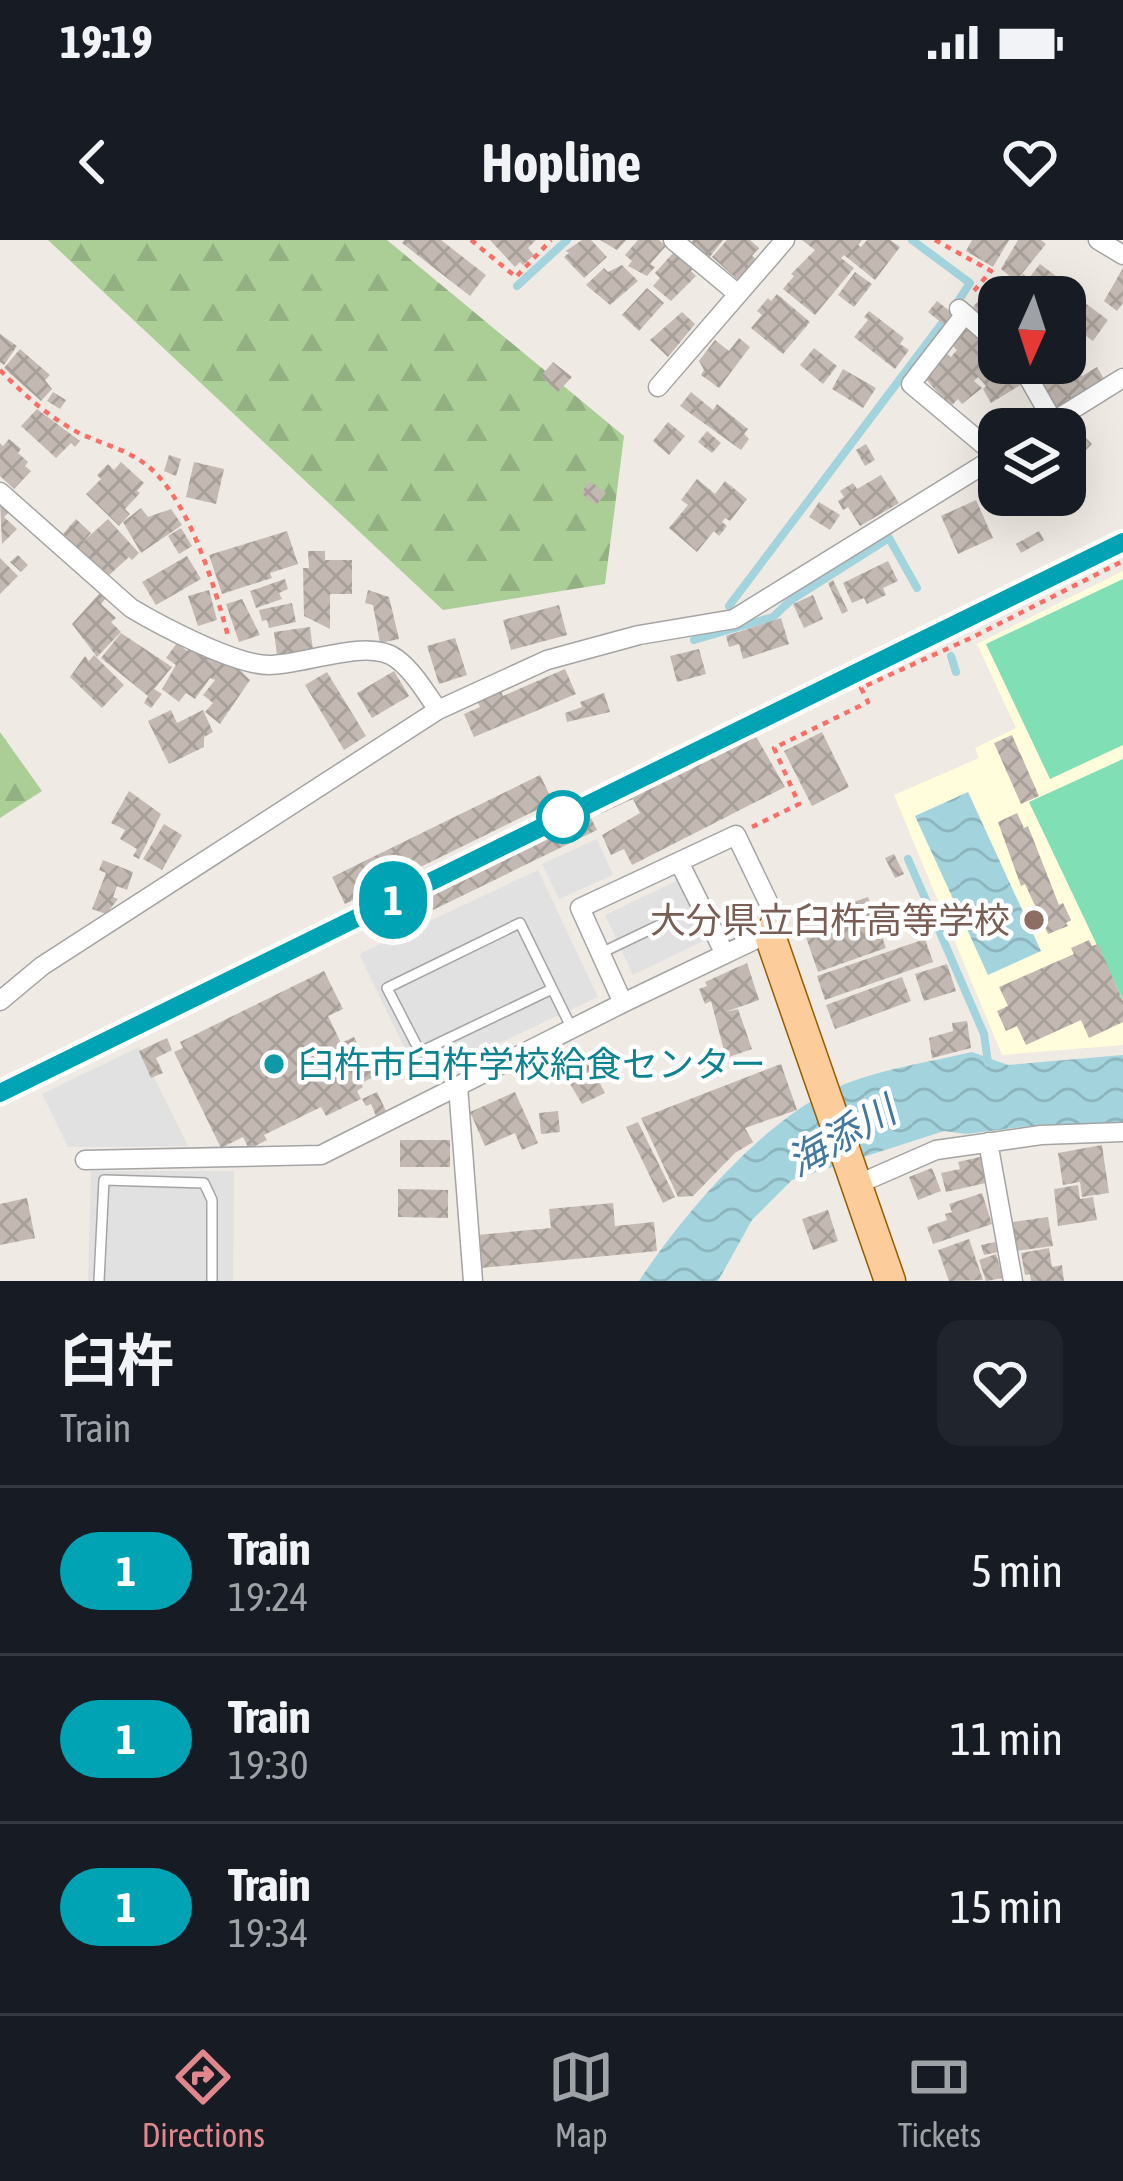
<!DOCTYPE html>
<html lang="en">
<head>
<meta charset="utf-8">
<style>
  :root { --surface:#171b24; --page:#20242c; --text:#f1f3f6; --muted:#9ea1a6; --line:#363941; --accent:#e0868d }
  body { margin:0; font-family:"Asap Condensed","Noto Sans JP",sans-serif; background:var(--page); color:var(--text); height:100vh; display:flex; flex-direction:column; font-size:45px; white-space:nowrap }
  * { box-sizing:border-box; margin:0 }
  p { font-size:39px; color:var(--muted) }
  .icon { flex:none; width:66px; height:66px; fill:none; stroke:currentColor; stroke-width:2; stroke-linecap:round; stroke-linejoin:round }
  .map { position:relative; height:1041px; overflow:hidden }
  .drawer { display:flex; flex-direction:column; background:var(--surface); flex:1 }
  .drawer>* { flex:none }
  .badge { padding:0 24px; border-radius:39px; font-size:42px; line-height:78px }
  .needle { width:78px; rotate:183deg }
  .fabs { position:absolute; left:978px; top:36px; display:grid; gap:24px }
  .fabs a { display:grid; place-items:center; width:108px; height:108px; border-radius:24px; background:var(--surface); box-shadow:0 12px 48px #0002; font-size:60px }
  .map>.badge { position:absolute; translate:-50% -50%; box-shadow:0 0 0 6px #fff }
  .round { display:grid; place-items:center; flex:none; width:126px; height:126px; border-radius:24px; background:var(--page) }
  .head { display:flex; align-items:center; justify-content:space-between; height:204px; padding:0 60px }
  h1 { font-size:57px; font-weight:700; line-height:90px }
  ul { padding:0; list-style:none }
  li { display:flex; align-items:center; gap:36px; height:168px; padding:0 60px; border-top:3px solid var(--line) }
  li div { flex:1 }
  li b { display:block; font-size:45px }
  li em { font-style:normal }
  li .badge { min-width:132px; font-weight:700; text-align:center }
  .status { display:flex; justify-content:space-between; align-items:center; height:84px; padding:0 60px; background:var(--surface); direction:ltr }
  .status svg { height:33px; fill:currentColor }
  header { display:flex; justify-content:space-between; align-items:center; height:156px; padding:0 60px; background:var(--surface); font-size:54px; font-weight:700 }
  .tab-bar { display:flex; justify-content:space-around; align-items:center; height:168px; border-top:3px solid var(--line); background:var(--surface); font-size:33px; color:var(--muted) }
  .tab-bar a { display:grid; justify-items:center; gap:6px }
  .tab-bar .on { color:var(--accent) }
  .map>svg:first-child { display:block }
  .education { fill:#fffddc }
  .forest { fill:url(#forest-firs) }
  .pitch { fill:#80dfb4 }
  .parking { fill:#e1e1e1 }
  .water { fill:url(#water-waves) }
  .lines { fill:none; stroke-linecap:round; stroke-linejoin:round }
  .stream { stroke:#a3d3dd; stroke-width:8 }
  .building { fill:url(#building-cross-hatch) }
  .service-casing { stroke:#a4a4a4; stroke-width:12 }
  .minor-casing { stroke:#a4a4a4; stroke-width:21 }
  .primary-casing { stroke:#975b00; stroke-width:33 }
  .path { stroke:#fb6e68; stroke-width:4.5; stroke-dasharray:6 6; stroke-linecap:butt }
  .service { stroke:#fff; stroke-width:9 }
  .minor { stroke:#fff; stroke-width:18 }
  .primary { stroke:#fccc9a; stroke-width:30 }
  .rail { stroke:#6b6b6b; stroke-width:8; stroke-dasharray:24 24; stroke-linecap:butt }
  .line-casing { stroke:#fff; stroke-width:27 }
  .line { stroke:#00a3b4; stroke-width:18 }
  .stop-dot { fill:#fff; stroke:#00a3b4; stroke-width:6 }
  .education-dot { fill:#8d6e63; stroke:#fff; stroke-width:4.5 }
  .culture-dot { fill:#0f9aa8; stroke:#fff; stroke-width:4.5 }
  .labels { text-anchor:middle; stroke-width:9; stroke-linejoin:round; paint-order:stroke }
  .education-label { font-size:36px; fill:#785e54; stroke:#fff; text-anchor:end }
  .culture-label { font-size:36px; fill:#0d838f; stroke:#fff; text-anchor:start }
  .water-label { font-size:39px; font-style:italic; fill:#43779e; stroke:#fff }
</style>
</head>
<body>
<div class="status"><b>19:19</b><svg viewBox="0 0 49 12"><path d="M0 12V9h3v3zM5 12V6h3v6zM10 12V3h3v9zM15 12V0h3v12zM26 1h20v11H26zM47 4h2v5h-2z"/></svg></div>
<header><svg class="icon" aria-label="back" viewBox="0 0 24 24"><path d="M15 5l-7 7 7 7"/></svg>Hopline<svg class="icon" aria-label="heart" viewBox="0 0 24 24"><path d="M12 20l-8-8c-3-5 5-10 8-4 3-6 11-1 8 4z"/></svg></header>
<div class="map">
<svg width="1123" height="1041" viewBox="0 0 1123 1041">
  <defs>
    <pattern id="forest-firs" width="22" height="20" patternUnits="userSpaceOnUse" patternTransform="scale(3)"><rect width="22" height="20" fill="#abce97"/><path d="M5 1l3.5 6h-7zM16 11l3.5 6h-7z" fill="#93b082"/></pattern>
    <pattern id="water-waves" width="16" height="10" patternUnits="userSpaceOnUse" patternTransform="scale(3)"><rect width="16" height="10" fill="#a3d3dd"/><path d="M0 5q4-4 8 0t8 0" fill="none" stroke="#8cb5bd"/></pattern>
    <pattern id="building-cross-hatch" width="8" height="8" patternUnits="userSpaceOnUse" patternTransform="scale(3)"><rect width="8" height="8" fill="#c3b9b2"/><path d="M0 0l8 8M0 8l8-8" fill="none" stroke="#a79f99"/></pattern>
  </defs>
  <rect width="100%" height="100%" fill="#efeae3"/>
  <path class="education" d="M1123,331v474l-121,10 -108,-260 85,-37 -4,-10 41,-20 -39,-84z"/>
  <path class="forest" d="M48,0h339l237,196 -19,148 -162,26z
    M0,492l42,59 -42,27z"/>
  <path class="pitch" d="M1123,339v166l-73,34 -64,-135z
    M1123,519v241l-94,-198z"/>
  <path class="parking" d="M597,599l16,36 -54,24 -17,-35z
    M538,630l60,127 -178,83 -61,-126z
    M678,640l29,59 -74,36 -28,-60z
    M139,807l49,99 -120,1 -26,-53z
    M91,931h143l-1,110h-145z"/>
  <path class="water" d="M968,552l73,159 -53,24 -73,-159z
    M972,812l36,13 115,-10v68l-94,3 -63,8 -22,-3 -152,49 -40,40 -34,61h-79c46,-69 128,-166 206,-197 40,-16 86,-22 127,-32z"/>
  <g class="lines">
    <path class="stream" d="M912,0l58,43 -15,23
      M517,46l50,-46
      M729,366l217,-288
      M694,400l79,-23 18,-17 98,-62 28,50
      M951,416l5,16
      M908,619l76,175 4,29"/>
  </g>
  <path class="building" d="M404,0h37l45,35 -16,21 -68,-53z
    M490,0h46l-8,8 6,7 -11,10 -3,-3 -5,5z
    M582,0h9l16,17 -23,21 -20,-21 5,-4 -3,-2z
    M600,0h26l-9,10z
    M638,0h21l7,6 -16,18 5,3 -8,9 -19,-10 4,-5 -7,-6z
    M693,0h30l-14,18 -18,-15z
    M727,0h23l9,8 -7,8 4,3 -18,21 -26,-23z
    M802,0h60l-4,5 3,2 6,-7h23l10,7 -25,33 -31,-25 -3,3 13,10 -39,47 -32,-26 11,-13 -3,-2 24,-24z
    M972,0h37l-16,27 -27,-16z
    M1018,0h23l5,4 -30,37 -15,-12z
    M673,13l21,14 -3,4 5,5 -25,25 -18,-15 7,-8 -5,-5z
    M1040,24l37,28 -12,16v-11h-36l-15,-11 9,-12 6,4z
    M622,25l16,16 -28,24 -24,-20 18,-17 4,4z
    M1123,28v35l-6,8 -13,-10z
    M855,32l17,12 -18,23 -16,-12z
    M991,46l13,11 4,-5 6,5h-15v22l-9,10 -17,-22z
    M647,48l17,15 -25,28 -17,-16z
    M777,54l33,28 -27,32 -32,-26 11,-13 -5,-4 11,-13 3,3z
    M1081,60l27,20 -15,21 -28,-20z
    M937,61l20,16 -9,11 -20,-16z
    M869,71l35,27 -4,6 9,6 -14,19 -41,-32 14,-17 -4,-3z
    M682,72l13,12 -27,33 -18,-17z
    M966,86l33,31v6l13,5 10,16 -31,19 -8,-14 3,-3 -8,-9 -4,4 8,7 -20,16 -4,-5 -8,8 -25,-29 22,-24 4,3 6,-7 -7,-7z
    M0,94l17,12 -13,19 -4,-3z
    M739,98l11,9 -31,41 -18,-13 3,-5 -5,-9 16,-21 14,11z
    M814,108l23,18 -14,18 -23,-19z
    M20,109l30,26 -5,5 7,9 -11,12 -37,-33z
    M553,122l19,15 -14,15 -17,-16z
    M1026,123h34l-19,17z
    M1075,125l7,11 15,-9 7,12 -49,30 -12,-25z
    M843,129l33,19 -13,20 -31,-19z
    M53,152l13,8 -6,9 -13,-8z
    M691,152l22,18 4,-6 31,25 -4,5 5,5 -8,11 -61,-44z
    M37,169l43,32 -5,6 -4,-4 -15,15 -35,-32z
    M668,182l17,14 -16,19 -16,-14z
    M707,191l14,12 -9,10 -14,-11z
    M1084,196l8,8 -9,9 -8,-8z
    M9,199l12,10 -3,4 10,9 -3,4 6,5 -17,18 -14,-13v-33l3,3z
    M866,204l9,16 -10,6 -9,-16z
    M1065,204l17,15 -17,19z
    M169,215l12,4 -5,17 -12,-5z
    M121,222l23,21 -7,8 3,2 -15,16 5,5 -11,12 -33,-32 15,-15 -4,-4 11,-11 6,6z
    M194,222l30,7 -8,35 -30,-7z
    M881,235l18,28 -39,23 -12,-19 -5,3 -5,-9 6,-4 -4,-6 13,-8 4,6z
    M697,239l18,15 10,-13 22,18 -17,22 -5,-3 -3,4 5,4 -8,10 -5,-5 -17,21 -28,-24 19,-23 -7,-5z
    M590,241l16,12 -10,12 -15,-12z
    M0,260l10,11 -6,6 13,12 -15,15z
    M976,260l17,38 -35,16 -17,-38z
    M819,262l21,13 -10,15 -21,-13z
    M141,268l7,9 23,-8 11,16 -41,28 -18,-31z
    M76,279l15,14 -8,9 25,-23 31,34 -7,7 -3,-3 -22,20 -44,-43z
    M181,288l11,18 -13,8 -11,-18z
    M287,291l11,33 -28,9 2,5 -50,16 -13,-39z
    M1039,291l5,9 -23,13 -5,-9z
    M308,311h17v9h27v34h-22v35l-26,-13 -1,-48h6z
    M18,315l10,10 -7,7 -11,-10z
    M187,316l14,23 -45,26 -14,-23z
    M0,318l18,18 -18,18z
    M888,321l10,20 -15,7 3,7 -19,9 -3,-6 -12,5 -9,-20z
    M285,339l3,10 -9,4 3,6 -26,9 -6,-17z
    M833,340l15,31 -6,3 -14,-31z
    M209,350l8,30 -19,6 -10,-30z
    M368,350l21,7 10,42 -19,4 -7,-38 -8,-2z
    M100,353l6,5 -5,6 15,14 -5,4 10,10 -24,25 -25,-33z
    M813,355l10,24 -19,9 -11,-24z
    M242,359l18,36 -21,7 -13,-38z
    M292,363l4,19 -27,6 -2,-8 -5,1 -3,-11z
    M559,365l8,30 -56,15 -8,-30z
    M781,378l8,26 -46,15 -4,-15 -10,3 -3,-11z
    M310,387l3,23 -36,5 -3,-23z
    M121,393l51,34 -18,22 8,5 -11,14 -7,-5 4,-7 -47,-38z
    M455,398l12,37 -28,9 -12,-38z
    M177,403l10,8 3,-4 41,15 19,18 -30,44 -15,-12 8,-9 -10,-8 12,-15 -5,-2 -15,21 -9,-6 -7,9 -17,-13 14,-24 -10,-7z
    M699,409l7,25 -29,8 -7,-26z
    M94,415l30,30 -22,23 -32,-31 15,-21 4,5z
    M565,429l11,25 -102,43 -10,-23 16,-7 -3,-6 24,-10 2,5z
    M394,431l15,25 -37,22 -15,-25z
    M327,432l39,64 -22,14 -39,-65z
    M604,453l6,19 -43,10 -2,-9 17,-6 -2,-5z
    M171,470l6,13 26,-13 10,22 -9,5v10l-35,17 -21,-43z
    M753,491l32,56 -153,78 -8,-16 -13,6 -9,-20 38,-22 -7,-14 -31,14 -3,-6z
    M822,492l27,55 -37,19 -28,-55z
    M1012,495l27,61 -18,8 -27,-61z
    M540,535l13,27 -208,102 -13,-27z
    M129,551l32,23 -22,45 -6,-3 4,-7 -17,-10 5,-9 -14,-7z
    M588,572l9,18 -195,95 -8,-18z
    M1017,573l7,15 4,-2 31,79 4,-2 8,17 -5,3 2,3 -20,8 -23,-50 -4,2 -23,-64z
    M164,584l18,11 -20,35 -19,-11z
    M894,614l10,20 -9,4 -10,-20z
    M103,620l30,12 -6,18 -10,-4 -4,11 5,2 -12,15 -14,-5 14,-36 -7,-3z
    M868,657l18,51 -68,24 -18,-52z
    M925,699l8,23 -108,38 -8,-24z
    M1089,700l3,6 6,-2 25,57v21l-34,16 -8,-18 -55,25 -9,-19 -11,5 -9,-20 11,-5 -9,-19 75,-33 -3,-6z
    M747,723l12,37 -34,12 13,-3 14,40 -26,9 -15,-57 -6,3 -6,-15 8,-3 -2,-4z
    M947,724l9,27 -32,10 -9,-27z
    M324,731l19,38 -15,7 13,27 13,-6 20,40 -13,6 2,4 -6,4 4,8 -35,17 -5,-9 -57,28 3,5 -18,9 -6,-12 -22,11 -47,-96 9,-4 -3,-6z
    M902,737l9,24 -76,28 -9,-24z
    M967,781l4,27 -39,10 -3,-20 24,-7 -1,-8z
    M167,798l5,12 -16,8 7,15 -12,5 -12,-27z
    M582,809l23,44 -23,11 -25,-42z
    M781,824l16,46 -52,18 8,14 -18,11 -42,43 -15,1 -37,-79z
    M377,852l9,19 -10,5 -5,-12 -5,2 -4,-7z
    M515,852l23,51 -16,7 -7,-17 -30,13 -15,-34z
    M558,871l2,21 -19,2 -2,-21z
    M638,882l37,75 -12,6 -37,-76z
    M400,900h50v27h-50z
    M1102,905l7,48 -27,4 -2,-15 -17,3 -5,-32z
    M984,916l6,26 -44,10 -5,-19 19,-4 -2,-7z
    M932,928l9,23 -23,9 -9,-23z
    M1078,945l2,14 13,-2 4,23 -39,6 -4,-37z
    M398,949l50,1v28l-50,-1z
    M982,953l10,31 -59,20 -6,-17 20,-7 -2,-6 7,-2 -3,-8z
    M27,958l8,40 -35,7v-41z
    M613,963l2,23 39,-4 3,29 -176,17 -4,-33 74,-7 -2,-19z
    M828,970l10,31 -25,9 -11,-31z
    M1048,977l5,29 -37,5 -4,-29z
    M969,999l14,41 -34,1 -11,-31z
    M995,1002l3,10 -14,3 -3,-10z
    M1049,1008l3,19 10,-2 2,16h-33l-1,-7 -5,1 -4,-22z
    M996,1014l7,24 -17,3 -7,-21z"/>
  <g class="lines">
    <g class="service-casing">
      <path id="service" d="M601,713l71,-34
        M552,749l-132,63 -33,-64 133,-65 52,106
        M99,1041l5,-101 100,3 8,17v81"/>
    </g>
    <g class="minor-casing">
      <path id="minor" d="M673,0l65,54
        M1098,0l25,15
        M959,69l40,35
        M965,74l-54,70 86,72
        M1020,123l33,58
        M658,147l127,-147
        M1041,189l82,-51
        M0,252l131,116c30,18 104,57 138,57 36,0 100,-28 128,-6 17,13 29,34 41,51
        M736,595l36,75 -3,23 -146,70 -43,-95z
        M679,622l46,92
        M0,761l42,-35 396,-256 109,-50 92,-25 95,-16 265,-164
        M458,846l15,195
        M988,902l25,139
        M85,920l236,-5 302,-152
        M856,945l80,-35 105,-15 82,-3"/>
    </g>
    <g class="primary-casing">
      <path id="primary" d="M769,693l121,348"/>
    </g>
    <path class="path" d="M471,0l45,37 35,-37
      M935,0l56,31 -18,21
      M0,130c24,25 50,48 81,64 20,9 42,15 60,27 46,30 73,124 87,175
      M752,587l47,-23 -25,-56 94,-46 -7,-14 112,-51 150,-76"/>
    <use href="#service" class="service"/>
    <use href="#minor" class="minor"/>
    <use href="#primary" class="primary"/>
    <path class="rail" d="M0,853l1123,-551"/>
  </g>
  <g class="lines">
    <g class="line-casing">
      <path id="line" d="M0,853l1123,-551"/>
    </g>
    <use href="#line" class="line"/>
  </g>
  <circle class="stop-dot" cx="563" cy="577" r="24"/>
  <circle class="education-dot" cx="1034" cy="680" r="12"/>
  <circle class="culture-dot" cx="274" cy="824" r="12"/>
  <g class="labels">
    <g class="education-label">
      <text x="1010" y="693">大分県立臼杵高等学校</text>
    </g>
    <g class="culture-label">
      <text x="298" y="837">臼杵市臼杵学校給食センター</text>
    </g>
    <g class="water-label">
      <text transform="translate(841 896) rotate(-30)" y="14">海添川</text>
    </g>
  </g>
</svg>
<div class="fabs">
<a><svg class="needle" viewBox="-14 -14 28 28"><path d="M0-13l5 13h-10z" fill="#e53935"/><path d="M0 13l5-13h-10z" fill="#9ea1a6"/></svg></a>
<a><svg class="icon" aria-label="layers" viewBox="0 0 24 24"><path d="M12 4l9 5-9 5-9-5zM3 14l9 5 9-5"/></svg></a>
</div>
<b class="badge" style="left:393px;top:660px;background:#00a3b4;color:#fff">1</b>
</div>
<section class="drawer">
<div class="head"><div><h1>臼杵</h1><p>Train</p></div><a class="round"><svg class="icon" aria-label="heart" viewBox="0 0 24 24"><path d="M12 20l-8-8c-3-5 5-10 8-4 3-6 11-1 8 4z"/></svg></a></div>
<ul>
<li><span class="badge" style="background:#00a3b4;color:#fff">1</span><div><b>Train</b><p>19:24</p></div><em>5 min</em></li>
<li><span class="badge" style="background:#00a3b4;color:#fff">1</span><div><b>Train</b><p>19:30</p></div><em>11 min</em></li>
<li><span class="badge" style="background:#00a3b4;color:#fff">1</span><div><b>Train</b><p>19:34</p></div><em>15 min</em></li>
</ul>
</section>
<nav class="tab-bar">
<a class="on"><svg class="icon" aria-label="directions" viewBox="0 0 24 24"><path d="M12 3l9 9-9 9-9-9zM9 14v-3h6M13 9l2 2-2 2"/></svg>Directions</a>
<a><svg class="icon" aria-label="map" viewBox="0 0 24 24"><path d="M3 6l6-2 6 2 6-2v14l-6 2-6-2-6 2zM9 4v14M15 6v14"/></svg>Map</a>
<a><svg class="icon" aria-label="tickets" viewBox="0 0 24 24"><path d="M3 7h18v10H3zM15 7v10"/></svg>Tickets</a>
</nav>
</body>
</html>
